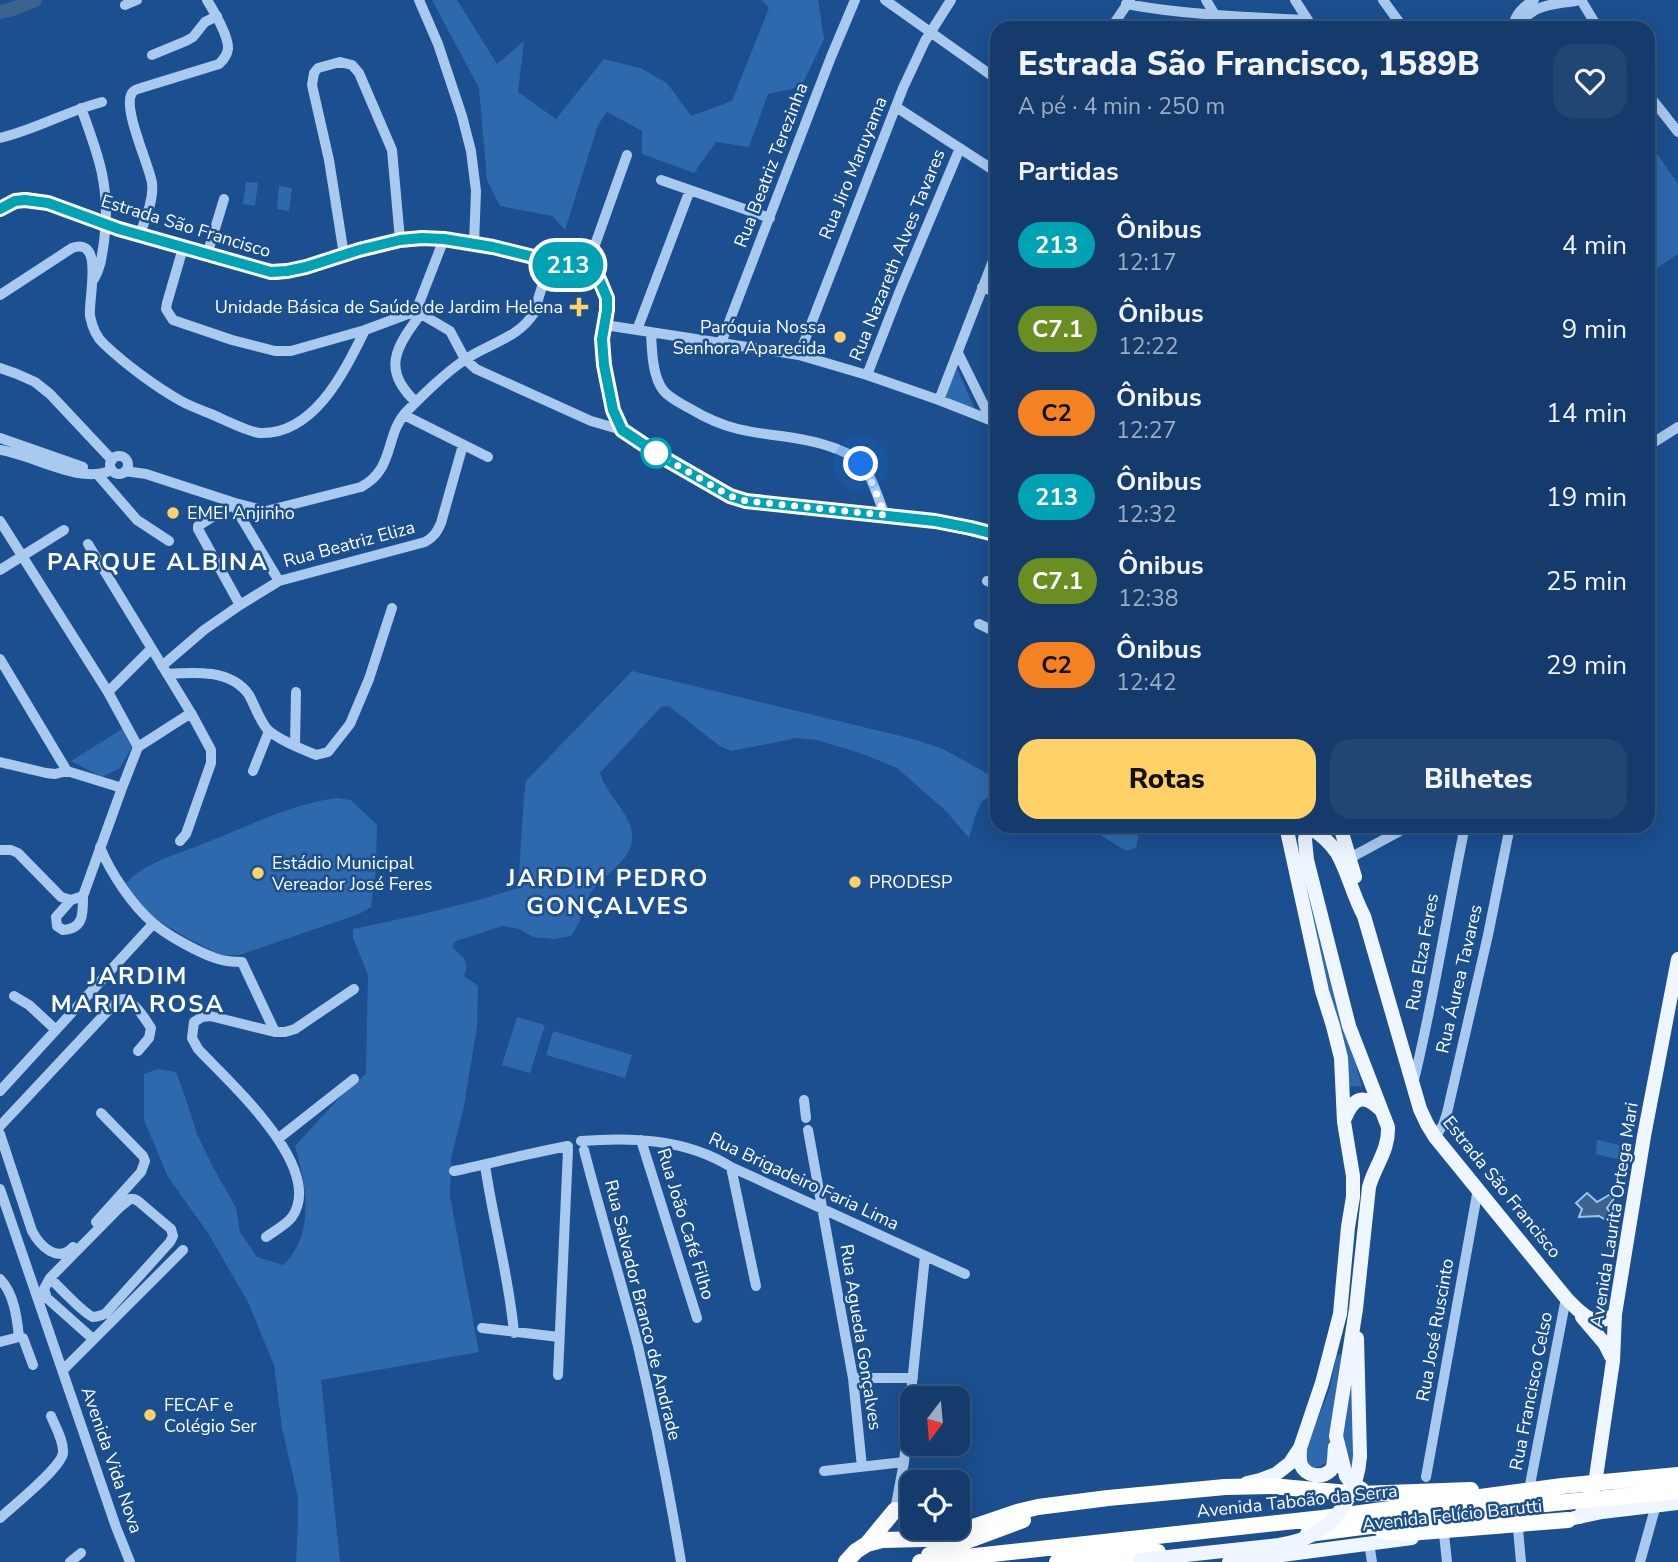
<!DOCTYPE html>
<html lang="pt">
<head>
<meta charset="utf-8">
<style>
  :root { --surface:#143b6b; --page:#214673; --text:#f1f3f6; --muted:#9dadc1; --line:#33557e; --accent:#ffd166 }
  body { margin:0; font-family:"Nunito Sans",sans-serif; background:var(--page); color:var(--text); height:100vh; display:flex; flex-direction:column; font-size:26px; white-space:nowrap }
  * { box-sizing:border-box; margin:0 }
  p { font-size:23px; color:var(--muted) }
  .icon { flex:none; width:38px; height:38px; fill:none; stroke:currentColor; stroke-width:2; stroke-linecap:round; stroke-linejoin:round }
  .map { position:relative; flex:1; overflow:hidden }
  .drawer { position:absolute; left:990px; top:21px; width:665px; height:812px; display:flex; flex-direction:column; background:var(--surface); border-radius:21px; box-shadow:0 7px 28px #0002,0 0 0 2px var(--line) }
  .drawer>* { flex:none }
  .badge { padding:0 14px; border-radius:23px; font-size:24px; line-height:46px }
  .needle { width:46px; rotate:196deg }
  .tools { position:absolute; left:900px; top:1386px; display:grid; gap:14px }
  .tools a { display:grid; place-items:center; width:70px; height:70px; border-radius:14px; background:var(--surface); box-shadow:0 7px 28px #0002,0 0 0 2px var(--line); font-size:35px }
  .you { position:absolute; width:35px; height:35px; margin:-18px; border:5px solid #fff; border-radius:50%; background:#1a73e8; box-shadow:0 0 0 10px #1a73e833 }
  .map>.badge { position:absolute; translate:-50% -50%; box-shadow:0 0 0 4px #fff }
  h2 { padding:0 28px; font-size:26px; line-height:63px }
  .round { display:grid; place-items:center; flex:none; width:74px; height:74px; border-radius:21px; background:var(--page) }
  .summary { display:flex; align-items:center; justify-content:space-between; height:119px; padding:0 28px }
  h1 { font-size:33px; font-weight:800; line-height:52px }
  .cta { display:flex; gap:14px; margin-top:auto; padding:14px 28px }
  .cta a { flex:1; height:80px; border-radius:21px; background:var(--accent); color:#111; font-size:28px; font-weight:800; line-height:80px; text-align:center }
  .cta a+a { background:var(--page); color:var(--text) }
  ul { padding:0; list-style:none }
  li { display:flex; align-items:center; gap:21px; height:84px; padding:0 28px }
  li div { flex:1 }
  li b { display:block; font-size:26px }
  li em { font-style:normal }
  li .badge { min-width:77px; font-weight:700; text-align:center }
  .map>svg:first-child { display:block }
  .green { fill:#2e69ad }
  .water { fill:#3c6290; stroke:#9cc4f0; stroke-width:2 }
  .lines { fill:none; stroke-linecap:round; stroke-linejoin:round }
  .river { stroke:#3c6290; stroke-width:14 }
  .minor { stroke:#a9c9ee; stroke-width:10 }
  .major { stroke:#f0f6ff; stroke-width:14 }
  .highway { stroke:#fff; stroke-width:16 }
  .major-bridge { stroke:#f0f6ff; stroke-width:14 }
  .line-casing { stroke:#fff; stroke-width:16 }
  .line { stroke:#00a3b4; stroke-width:10 }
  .walk { stroke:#fff; stroke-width:7; stroke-dasharray:0 12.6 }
  .poi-dot { fill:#ffd166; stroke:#1b4f8f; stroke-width:2.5 }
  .stop-dot { fill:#fff; stroke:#00a3b4; stroke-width:3.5 }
  .labels { text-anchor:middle; stroke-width:5; stroke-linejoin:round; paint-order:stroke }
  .street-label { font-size:18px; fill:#fff; stroke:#1b4f8f }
  .poi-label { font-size:18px; fill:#fff; stroke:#1b4f8f; text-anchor:start }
  .district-label { font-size:24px; font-weight:bold; letter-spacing:2px; fill:#fff; stroke:#1b4f8f }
</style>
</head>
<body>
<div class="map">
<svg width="1678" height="1562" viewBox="0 0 1678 1562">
  <rect width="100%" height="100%" fill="#1b4f8f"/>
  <path class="green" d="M432,0h25l40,64 27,-23 -6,51 38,27 48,-60 36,9 27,15 24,33 41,-15 37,-93 -7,-8h56l6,39 -23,48 -33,7 -19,53 -33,-5 -22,31 -52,-19v-23l-35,-19 -9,13 -33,105 -13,-14 -52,-10 -13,-26 -8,-92z
    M1654,149l24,35v70l-21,14 -9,-13 1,-102z
    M246,182l12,1 -3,23 -12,-2z
    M279,186l13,2 -3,23 -12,-2z
    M957,369l18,40 -32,-11z
    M632,671l285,69 26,9 54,30v14l-15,8 -7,16 -6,21 -22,-26 -50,-44 -37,-15 -43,-13 -20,-2 -66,13 -11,-5 -16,-12 -35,-28 -8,1 -61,66c6,20 23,33 30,52 12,35 -30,48 -41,71 -2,3 -2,7 -3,10 -4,11 -9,20 -15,30l-17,3 -21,-2 -14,-8 -16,-3 -47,15 -4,5c9,11 19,14 12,30l14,10 -1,41 -13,79 -13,52 -1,38 29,156 -158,28 19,182h-44l2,-40v-24l-16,-70 -8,-63 -26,-63 -40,-69 -40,-56 -24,-57v-46l13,-5 19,3 9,24 12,38 15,31 24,43 4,24 17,25 26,8c33,-31 23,-82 12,-119l44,-48 27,-24 2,-99 -15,-37v-9l66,-14 63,-16 36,-11 6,-92 2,-15z
    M122,729l10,18 -12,21 -18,9 -31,-16z
    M337,798l14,2 26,25 -1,43 -5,39 -12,7 -120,41h-18l-32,-16 -29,-17 -16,-11 -18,-28c21,-22 55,-30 82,-41 39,-16 87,-39 129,-44z
    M1086,826h51l1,12 -2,10 -10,3z
    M1293,840l4,2 65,245 -9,-1 -6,2z
    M517,1017l28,8 -15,48 -28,-8z
    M553,1031l79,24 -7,23 -79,-23z
    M1597,1140l31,7 -3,14 -29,-7z
    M1342,1354l-13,106c-11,9 -13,9 -25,3l1,-13 24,-59 8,-36z
    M1351,1355l2,116 -2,3 -5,-18 -3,-20z"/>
  <path class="water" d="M1587,1193l10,9 12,-7 6,2 -8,11 6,9 -2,6 -12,-7 -20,1 3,-8 -6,-6z"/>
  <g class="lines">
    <path class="river" d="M0,12l13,-3 22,-9"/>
    <path class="minor" d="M419,0l19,44 24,72 9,35 5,40 -2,53
      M885,0l113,80
      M1206,0l9,15
      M1295,0l18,28
      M1383,0l16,22 8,6
      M1581,0l17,28
      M1126,4c60,11 121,13 182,16
      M125,5l12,-5
      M1513,27c2,-13 10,-20 21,-27
      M1111,28l19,-28
      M1515,28c15,-17 23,-22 46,-25 7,-1 12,-1 18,-3
      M152,55l34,-14 7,-4 12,-15 12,-6
      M1648,94l30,38
      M896,107l102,66
      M81,108c18,48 30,81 23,134 -2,13 -3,25 -10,37
      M0,138c35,-8 67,-27 102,-36
      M661,180l109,38
      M139,236c6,-16 15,-36 13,-53 -3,-19 -30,-75 -20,-90 2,-3 5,-4 9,-5l78,-24c4,-4 8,-8 9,-15 1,-12 -14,-38 -21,-49
      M183,248l-16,55 -1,6 7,11 59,20 43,11h16l74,-21 51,-19 28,-72
      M207,255l17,-56
      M344,255l-15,-95 -17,-75 2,-12 4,-5 22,-6 12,3 7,8 33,77 8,90
      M586,270l41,-115
      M982,287l16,6
      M0,295l72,-47c33,-12 16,51 18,68 2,10 6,21 14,28 21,20 52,43 77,57 9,5 20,9 30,13 12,5 37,18 49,19 55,2 85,-63 105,-103
      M416,311l34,20 15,28 11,10 115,52 31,9
      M605,325l194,30 68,20 72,25 51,20
      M637,330l53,-140
      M651,333c1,17 1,42 12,57 6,8 17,13 26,18 15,9 32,17 49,21 34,8 66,7 99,20 7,3 14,5 19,10 16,13 21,38 29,56
      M721,343l110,-286 24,-57
      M958,353l40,81
      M799,355l104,-267 22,-47 26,-41
      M0,368l17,6 18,8 15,12 62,66
      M867,375l32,-82 61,-145
      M939,400l59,-152
      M416,402c-35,-32 -20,-55 4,-87
      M404,415l84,42
      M0,438l83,29
      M1648,446l30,-19
      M0,450c35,5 79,35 112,20
      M110 465a9 9 0 1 1 18 0a9 9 0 1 1-18 0Z
      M125,471l21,3 89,29 31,8 95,-24c35,-19 23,-52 46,-76 18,-18 36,-36 56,-50 23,-17 55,-22 71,-48l16,-53
      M98,475l39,45 32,21
      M235,503l-37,23v3l42,76
      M235,503l1,6 43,72
      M0,521l108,171 30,55
      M88,544l103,169 20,37v13l-25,71 -6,7
      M0,570l64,-40
      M987,581l11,5
      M979,624l19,9
      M0,659l67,112
      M162,666l42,-36 36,-25 39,-24 146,-39c9,-5 12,-10 16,-19l22,-78
      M167,674c27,-2 64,-5 82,21 6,11 10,24 18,34 11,11 35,20 49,26l12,-3 22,-28 19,-45 23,-71
      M108,692l43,-43
      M295,745l1,-53
      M0,762l46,11 9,1 12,-3 55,17
      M253,771l16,-40
      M100,847c10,25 32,58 53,76 13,12 45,29 62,35 8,3 18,4 27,4l33,70
      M0,850h11l7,3 43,44 10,3 12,-4 39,-108 16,-41 53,-34
      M1350,858l59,-32
      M71,900l-15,17 1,9 6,4c21,-1 20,-17 20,-34
      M14,996l15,9 27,25
      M1413,1084c21,-85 34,-172 52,-258
      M0,1091l153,-167
      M804,1100l2,18
      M0,1126l118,-126 6,-1c13,6 19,17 27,29l-2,10 -11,13
      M808,1130l45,248 9,89
      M0,1134l32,97c8,15 26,33 41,16
      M1435,1137l8,-12 4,-12 41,-178 22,-109
      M279,1138l75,-59
      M641,1140l56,178
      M581,1141c52,-4 105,-2 150,26l234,107
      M584,1150c17,66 37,131 54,196 17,72 31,144 43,216
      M485,1165c8,56 24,111 29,168
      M731,1167l25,119
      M454,1171c38,-8 76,-18 114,-25
      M0,1189l116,338 14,35
      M96,1222l45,-50 4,-11 -2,-5 -42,-43
      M266,1237c8,-6 20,-12 26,-20 34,-49 -63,-135 -94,-168l-6,-11 2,-16 8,-5 8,-1 65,16h10l10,-3 59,-40
      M50,1278c8,8 34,36 43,39 5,0 8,-2 12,-3l65,-72 3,-6 -2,-7 -33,-28 -4,-2h-4l-10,8 -70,71 -6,11 3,9 46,41
      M0,1279c14,14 17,39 19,58
      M482,1328l77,9
      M0,1342l19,-5 4,1 10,27
      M63,1370l120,-120
      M558,1375l10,-225
      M853,1378h60
      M824,1471l80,-9
      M1426,1477l52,-288
      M1528,1495l38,-197
      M895,1510l9,-48 21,-206
      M0,1518c13,-12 61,-50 63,-65 1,-12 -8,-27 -12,-37
      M1520,1520l-2,9 3,33
      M1444,1534l3,28
      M1369,1543l3,19
      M70,1562l11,-9
      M1640,1562l16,-57"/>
    <path class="major" d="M0,209l15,-8 10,-2 23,4 71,26 152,43 6,1 29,-6 71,-22 23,-5 22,-2 22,1 49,8 93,23 13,9 8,19v12l-5,29 2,26 9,45 9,20 42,28 66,38 16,5 189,20 63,14
      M1307,826l-2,14 2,20 42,166 39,101c1,24 -13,38 -19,60l-13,122 -20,127 10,40 5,7 11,6
      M1308,826c11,7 22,16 29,27 11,19 16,43 27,63l56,193 7,15 8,13 131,161c15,15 28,32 49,16
      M1340,826l15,51
      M1345,1118c9,-21 19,-25 36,-8
      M1582,1317l23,27 6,12
      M1357,1338l3,118
      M1300,1448c0,6 -1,12 1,17 5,11 21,14 30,5 4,-5 3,-16 4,-23
      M1247,1483l13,-3 16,-6 14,-11 10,-15 22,-65 18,-69 8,-87 5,-30v-21l-9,-54 -3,-64 -8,-32 -11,-35 -36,-165
      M1580,1517l15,-33 18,-123 2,-47 29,-178 34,-177
      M1574,1518l28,-6 76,-9
      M1229,1562l183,-24"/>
    <path class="highway" d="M1383,1531l26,2 159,-13
      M1308,1534l217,-28 153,-15
      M867,1544l15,-4 41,-1 15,-2 20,-5 59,-20 21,-5 70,-9 117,-11 46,-1 88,8 112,-4
      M929,1555l94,-35
      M846,1562l10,-11 11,-7 28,-34
      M920,1562l403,-44 239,-32 116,-11
      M1057,1562l101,-10"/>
    <path class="major-bridge" d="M1140,1560l139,-15c11,-2 21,-4 31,-9 30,-15 48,-47 50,-80"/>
  </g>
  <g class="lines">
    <g class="line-casing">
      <path id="line" d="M0,209l15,-8 10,-1 23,3 71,26 152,43 16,-1 19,-4 53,-17 41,-10 22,-2 22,1 49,8 93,23 13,9 8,19v12l-5,29 2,26 9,45 9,20 42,28 66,38 16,5 189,20 36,7 27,7"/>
    </g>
    <use href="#line" class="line"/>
    <path class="walk" d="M656,453l74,43 16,5 139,14 -15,-37 -9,-14"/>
  </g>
  <g class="poi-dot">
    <path d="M575.5 296.5h7v7h7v7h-7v7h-7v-7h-7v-7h7z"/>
    <circle cx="840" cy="337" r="7"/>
    <circle cx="173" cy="513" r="7"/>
    <circle cx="258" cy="873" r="7"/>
    <circle cx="855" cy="882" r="7"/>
    <circle cx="150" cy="1415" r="7"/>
  </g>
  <circle class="stop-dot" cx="656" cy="453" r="14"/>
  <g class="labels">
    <g class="street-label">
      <text transform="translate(771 165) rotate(-69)" y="6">Rua Beatriz Terezinha</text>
      <text transform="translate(853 168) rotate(-68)" y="6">Rua Jiro Maruyama</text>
      <text transform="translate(186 226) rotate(17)" y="6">Estrada São Francisco</text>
      <text transform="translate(897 255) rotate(-68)" y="6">Rua Nazareth Alves Tavares</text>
      <text transform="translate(349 544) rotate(-15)" y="6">Rua Beatriz Eliza</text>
      <text transform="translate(1422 952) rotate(-80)" y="6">Rua Elza Feres</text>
      <text transform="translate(1459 979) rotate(-77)" y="6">Rua Áurea Tavares</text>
      <text transform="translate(804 1181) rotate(25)" y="6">Rua Brigadeiro Faria Lima</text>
      <text transform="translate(1502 1187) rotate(51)" y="6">Estrada São Francisco</text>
      <text transform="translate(1614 1215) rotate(-81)" y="6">Avenida Laurita Ortega Mari</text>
      <text transform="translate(686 1224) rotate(73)" y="6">Rua João Café Filho</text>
      <text transform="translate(643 1310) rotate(76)" y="6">Rua Salvador Branco de Andrade</text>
      <text transform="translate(1435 1330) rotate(-80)" y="6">Rua José Ruscinto</text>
      <text transform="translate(861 1337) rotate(81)" y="6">Rua Agueda Gonçalves</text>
      <text transform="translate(1531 1391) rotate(-79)" y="6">Rua Francisco Celso</text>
      <text transform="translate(112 1460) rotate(71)" y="6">Avenida Vida Nova</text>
      <text transform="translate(1297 1501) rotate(-6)" y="6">Avenida Taboão da Serra</text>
      <text transform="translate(1452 1515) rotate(-6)" y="6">Avenida Felício Barutti</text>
    </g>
    <g class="poi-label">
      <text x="563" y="313" text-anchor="end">Unidade Básica de Saúde de Jardim Helena</text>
      <text x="826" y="333" text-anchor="end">Paróquia Nossa<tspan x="826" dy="21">Senhora Aparecida</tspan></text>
      <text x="187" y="519">EMEI Anjinho</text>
      <text x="272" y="869">Estádio Municipal<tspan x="272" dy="21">Vereador José Feres</tspan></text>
      <text x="869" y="888">PRODESP</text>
      <text x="164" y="1411">FECAF e<tspan x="164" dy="21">Colégio Ser</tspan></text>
    </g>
    <g class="district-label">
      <text x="158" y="570">PARQUE ALBINA</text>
      <text x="608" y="886">JARDIM PEDRO<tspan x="608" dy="28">GONÇALVES</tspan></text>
      <text x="138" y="984">JARDIM<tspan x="138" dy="28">MARIA ROSA</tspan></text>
    </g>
  </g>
</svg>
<div class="tools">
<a><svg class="needle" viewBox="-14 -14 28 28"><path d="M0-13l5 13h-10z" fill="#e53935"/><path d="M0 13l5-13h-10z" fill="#9dadc1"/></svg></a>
<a><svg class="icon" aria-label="locate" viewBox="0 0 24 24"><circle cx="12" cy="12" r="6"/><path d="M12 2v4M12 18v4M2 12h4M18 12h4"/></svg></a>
</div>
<div class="you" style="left:861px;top:464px"></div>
<b class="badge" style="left:568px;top:265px;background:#00a3b4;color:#fff">213</b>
<section class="drawer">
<div class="summary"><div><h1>Estrada São Francisco, 1589B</h1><p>A pé · 4 min · 250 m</p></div><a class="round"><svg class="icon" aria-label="heart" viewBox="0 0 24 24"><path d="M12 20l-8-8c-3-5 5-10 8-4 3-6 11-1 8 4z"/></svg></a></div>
<h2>Partidas</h2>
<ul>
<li><span class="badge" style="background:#00a3b4;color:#fff">213</span><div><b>Ônibus</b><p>12:17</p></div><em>4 min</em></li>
<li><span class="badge" style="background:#6b8e23;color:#fff">C7.1</span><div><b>Ônibus</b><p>12:22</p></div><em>9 min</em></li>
<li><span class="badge" style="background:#f58220;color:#111">C2</span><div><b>Ônibus</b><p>12:27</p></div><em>14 min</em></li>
<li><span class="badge" style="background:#00a3b4;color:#fff">213</span><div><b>Ônibus</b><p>12:32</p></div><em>19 min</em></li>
<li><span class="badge" style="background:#6b8e23;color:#fff">C7.1</span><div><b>Ônibus</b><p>12:38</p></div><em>25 min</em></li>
<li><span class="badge" style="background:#f58220;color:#111">C2</span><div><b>Ônibus</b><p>12:42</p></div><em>29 min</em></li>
</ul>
<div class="cta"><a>Rotas</a><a>Bilhetes</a></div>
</section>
</div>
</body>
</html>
